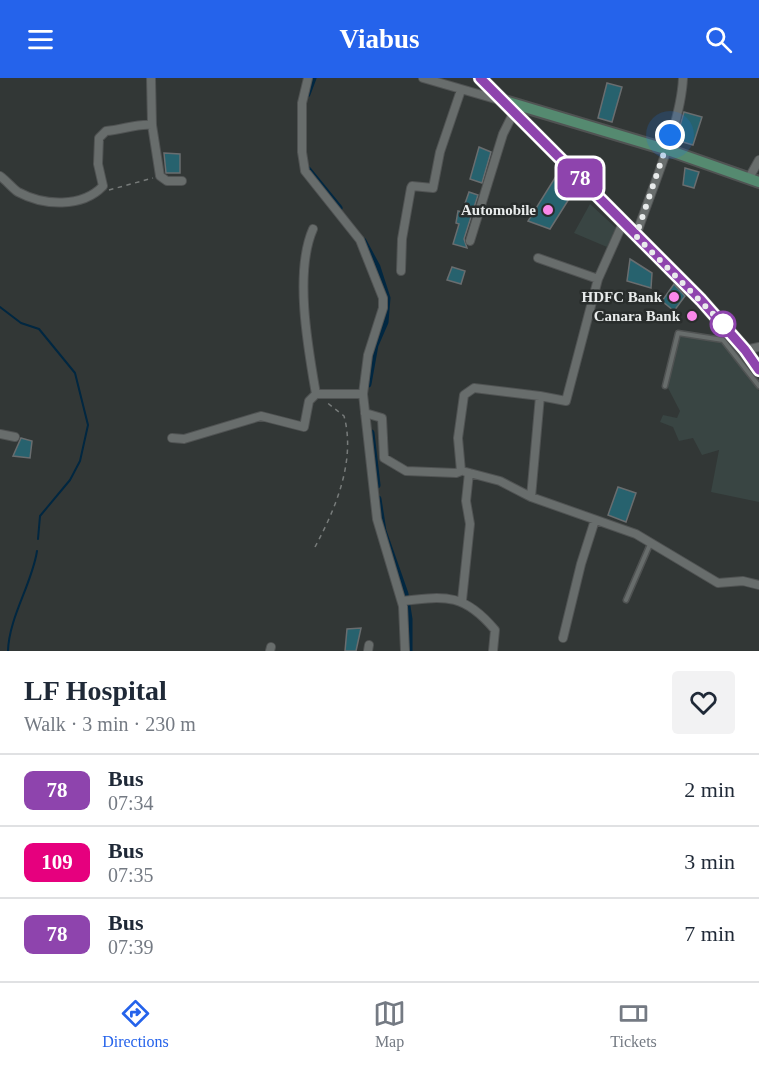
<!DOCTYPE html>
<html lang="en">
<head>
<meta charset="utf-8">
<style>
  :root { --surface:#fff; --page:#f2f2f3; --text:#1f2937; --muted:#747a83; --line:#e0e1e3; --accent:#2563eb }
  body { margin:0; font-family:Georgia,serif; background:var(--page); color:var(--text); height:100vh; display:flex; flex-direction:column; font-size:22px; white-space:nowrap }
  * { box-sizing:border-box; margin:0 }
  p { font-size:20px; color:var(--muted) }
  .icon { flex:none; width:33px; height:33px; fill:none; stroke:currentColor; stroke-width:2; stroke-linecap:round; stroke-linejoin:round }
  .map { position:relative; height:573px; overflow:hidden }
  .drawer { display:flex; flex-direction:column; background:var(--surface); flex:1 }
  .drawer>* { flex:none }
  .badge { padding:0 12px; border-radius:9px; font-size:21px; line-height:39px }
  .you { position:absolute; width:30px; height:30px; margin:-15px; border:4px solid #fff; border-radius:50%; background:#1a73e8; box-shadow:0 0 0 9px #1a73e833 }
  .map>.badge { position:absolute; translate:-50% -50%; box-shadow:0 0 0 3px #fff }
  .round { display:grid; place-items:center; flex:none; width:63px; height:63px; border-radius:6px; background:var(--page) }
  .headline { display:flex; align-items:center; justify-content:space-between; height:102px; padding:0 24px }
  h1 { font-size:28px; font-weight:800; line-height:45px }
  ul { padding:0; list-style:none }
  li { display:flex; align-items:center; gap:18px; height:72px; padding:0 24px; border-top:2px solid var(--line) }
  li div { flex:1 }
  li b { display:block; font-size:22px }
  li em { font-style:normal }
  li .badge { min-width:66px; font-weight:700; text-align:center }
  header { display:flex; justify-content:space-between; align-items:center; height:78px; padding:0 24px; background:var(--accent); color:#fff; font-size:27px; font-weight:800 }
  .tab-bar { display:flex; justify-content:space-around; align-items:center; height:84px; border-top:2px solid var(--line); background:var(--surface); font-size:16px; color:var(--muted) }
  .tab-bar a { display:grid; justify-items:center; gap:3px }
  .tab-bar .on { color:var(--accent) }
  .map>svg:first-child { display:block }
  .built { fill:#394543 }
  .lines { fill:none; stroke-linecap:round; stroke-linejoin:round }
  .stream { stroke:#012741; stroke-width:2 }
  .canal { stroke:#012741; stroke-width:7 }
  .building { fill:#27626e; stroke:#696d6f; stroke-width:1.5 }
  .lane-casing { stroke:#505353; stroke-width:7 }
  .street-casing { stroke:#505353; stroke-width:10 }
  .secondary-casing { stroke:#505353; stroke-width:14 }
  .primary-casing { stroke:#505353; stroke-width:15 }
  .path { stroke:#777b7a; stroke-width:1.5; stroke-dasharray:4.5 4.5; stroke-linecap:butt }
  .lane { stroke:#686d6c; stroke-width:4 }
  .street { stroke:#686d6c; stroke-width:8 }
  .secondary { stroke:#558a70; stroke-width:10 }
  .primary { stroke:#42a673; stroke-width:12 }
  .line-casing { stroke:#fff; stroke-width:14 }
  .line { stroke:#8e44ad; stroke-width:9 }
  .walk { stroke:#e8ebeb; stroke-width:6; stroke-dasharray:0 10.8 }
  .poi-dot { fill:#f988e9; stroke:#292d2c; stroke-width:2 }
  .stop-dot { fill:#fff; stroke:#8e44ad; stroke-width:3 }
  .labels { text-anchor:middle; stroke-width:5; stroke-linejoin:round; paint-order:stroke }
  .poi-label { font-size:15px; font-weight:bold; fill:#e8ebeb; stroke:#292d2c; text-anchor:end }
</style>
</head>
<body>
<header><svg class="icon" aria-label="menu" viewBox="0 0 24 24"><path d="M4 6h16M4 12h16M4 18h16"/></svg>Viabus<svg class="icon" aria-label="search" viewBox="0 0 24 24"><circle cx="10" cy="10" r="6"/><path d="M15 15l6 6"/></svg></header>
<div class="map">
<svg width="759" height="573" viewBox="0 0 759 573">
  <rect width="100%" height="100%" fill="#323736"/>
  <path class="built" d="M590,126l26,24 -9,19 -33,-14z
    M679,255l43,8 37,50v111l-48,-10 8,-42 -17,5 -9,-17 -14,3 -6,-14 -13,-5 3,-7 14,3 3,-7 -13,-25z"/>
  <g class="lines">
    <path class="stream" d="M0,229l21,16 18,6 36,44 13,52 -8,36 -10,19 -30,36 -2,23
      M8,573c1,-34 24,-67 29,-100"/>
    <path class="canal" d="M307,16l6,-16
      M308,92l31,38
      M363,163l14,26 10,31 -2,24 -10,23 -7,39
      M371,355l6,52
      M378,421l5,32 22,63 4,25v32"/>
  </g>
  <path class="building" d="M607,5l15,4 -10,35 -14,-4z
    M684,34l18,5 -9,28 -17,-5z
    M479,69l12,5 -9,31 -12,-4z
    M164,75l16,1v19h-14z
    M685,90l14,4 -5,16 -11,-3z
    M558,95l16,18 -24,38 -22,-8z
    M469,114l9,3 -14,44 3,9 -14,-4 6,-20 -3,-1 2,-12 4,1z
    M630,181l22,14 -1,15 -24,-7z
    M452,189l13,4 -4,13 -14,-4z
    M674,206l11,12 -11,15 -12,-10z
    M21,360l11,3 -2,17 -17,-2z
    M618,409l18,6 -10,29 -18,-7z
    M361,550l-5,23h-11l2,-22z"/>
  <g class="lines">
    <g class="lane-casing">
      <path id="lane" d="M665,308l13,-53 45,7 36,46
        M626,522l25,-58"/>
    </g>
    <g class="street-casing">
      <path id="street" d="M151,0l1,47
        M308,0l-6,25v49l3,19 55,69 23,58v10l-15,47 -5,39 14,125 26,87 2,45
        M423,0l76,22
        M0,98c7,5 12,12 18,16 26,14 64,16 85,-6l-5,-22 1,-26 7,-7c16,-1 32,-8 46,-6l8,51 7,5h15
        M749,100l10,-18
        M313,151c-19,43 -5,119 3,165
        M636,158c15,-46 45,-112 47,-158
        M470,163l33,-107 11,-22
        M538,180l60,21
        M401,193l1,-32 9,-51 1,-2 21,2 7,-36 21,-62
        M745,272l14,-3
        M540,318l26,5 32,-122 25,-56
        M365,335l17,5 2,40 22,13 50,2 5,-2 -3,-33 6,-43 10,-7 66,8 -9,101 105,37 82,49 25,-2 16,4
        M0,356l15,3
        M172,360l12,1 77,-23 43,11 5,-26 7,-7h47
        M466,394l34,9 31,16
        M462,522l8,-76 -4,-23 3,-28
        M402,523c44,-5 62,-8 93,29l-2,21
        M563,560l18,-74 14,-44
        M270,573l1,-4
        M368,573l1,-6"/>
    </g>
    <g class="secondary-casing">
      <path id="secondary" d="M501,22l164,49 94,33"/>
    </g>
    <g class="primary-casing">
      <path id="primary" d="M480,0l221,222 44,50 14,20"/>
    </g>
    <path class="path" d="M109,112l44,-12
      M315,469c21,-39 41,-87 29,-131l-19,-15"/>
    <use href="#lane" class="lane"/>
    <use href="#street" class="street"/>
    <use href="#secondary" class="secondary"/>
    <use href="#primary" class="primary"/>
  </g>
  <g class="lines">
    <g class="line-casing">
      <path id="line" d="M480,0l221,222 44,50 14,20"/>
    </g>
    <use href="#line" class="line"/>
    <path class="walk" d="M670,57l-34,101 87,88"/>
  </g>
  <g class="poi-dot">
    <circle cx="548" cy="132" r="6"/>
    <circle cx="674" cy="219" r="6"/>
    <circle cx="692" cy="238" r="6"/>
  </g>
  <circle class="stop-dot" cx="723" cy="246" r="12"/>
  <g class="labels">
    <g class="poi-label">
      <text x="536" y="137">Automobile</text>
      <text x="662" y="224">HDFC Bank</text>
      <text x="680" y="243">Canara Bank</text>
    </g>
  </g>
</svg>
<div class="you" style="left:670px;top:57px"></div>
<b class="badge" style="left:580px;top:100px;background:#8e44ad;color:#fff">78</b>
</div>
<section class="drawer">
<div class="headline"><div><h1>LF Hospital</h1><p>Walk · 3 min · 230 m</p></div><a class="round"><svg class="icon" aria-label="heart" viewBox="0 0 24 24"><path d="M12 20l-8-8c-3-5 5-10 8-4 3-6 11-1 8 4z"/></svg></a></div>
<ul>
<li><span class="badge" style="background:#8e44ad;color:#fff">78</span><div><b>Bus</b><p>07:34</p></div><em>2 min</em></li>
<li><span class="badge" style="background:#e6007e;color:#fff">109</span><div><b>Bus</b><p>07:35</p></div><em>3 min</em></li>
<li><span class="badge" style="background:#8e44ad;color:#fff">78</span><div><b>Bus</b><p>07:39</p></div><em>7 min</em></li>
</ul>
</section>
<nav class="tab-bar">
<a class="on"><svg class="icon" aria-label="directions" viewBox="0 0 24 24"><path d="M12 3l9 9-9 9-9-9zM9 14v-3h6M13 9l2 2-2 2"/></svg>Directions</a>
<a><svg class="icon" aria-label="map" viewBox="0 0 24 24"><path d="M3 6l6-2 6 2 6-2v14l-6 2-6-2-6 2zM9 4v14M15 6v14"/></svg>Map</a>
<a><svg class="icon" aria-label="tickets" viewBox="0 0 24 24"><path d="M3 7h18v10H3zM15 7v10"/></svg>Tickets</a>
</nav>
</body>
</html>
